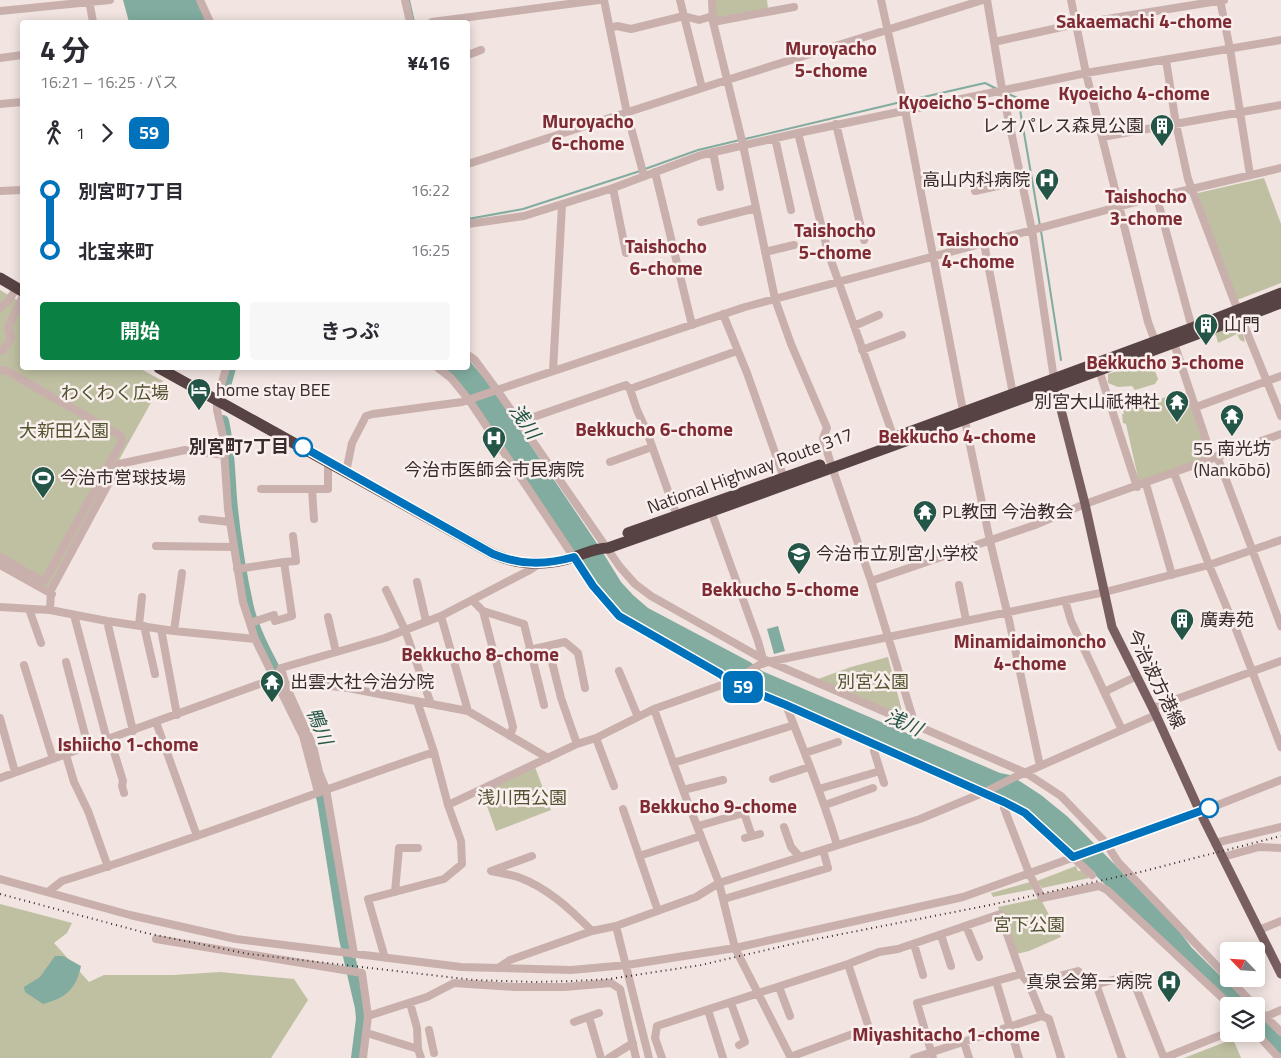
<!DOCTYPE html>
<html lang="ja">
<head>
<meta charset="utf-8">
<style>
  :root { --surface:#fff; --page:#f7f7f7; --text:#2b2b33; --muted:#7c7c81; --accent:#0b8043 }
  body { margin:0; font-family:"Titillium Web","Noto Sans JP",sans-serif; background:var(--page); color:var(--text); height:100vh; display:flex; flex-direction:column; font-size:19px; white-space:nowrap }
  * { box-sizing:border-box; margin:0 }
  p { font-size:16px; color:var(--muted) }
  .icon { flex:none; width:28px; height:28px; fill:none; stroke:currentColor; stroke-width:2; stroke-linecap:round; stroke-linejoin:round }
  .map { position:relative; flex:1; overflow:hidden }
  .panel { position:absolute; left:20px; top:20px; width:450px; height:350px; display:flex; flex-direction:column; background:var(--surface); border-radius:5px; box-shadow:0 2px 12px #0003 }
  .panel>* { flex:none }
  .badge { padding:0 10px; border-radius:8px; font-size:18px; line-height:32px }
  .needle { width:32px; rotate:295deg }
  .tools { position:absolute; left:1220px; top:942px; display:grid; gap:10px }
  .tools a { display:grid; place-items:center; width:45px; height:45px; border-radius:5px; background:var(--surface); box-shadow:0 2px 12px #0003; font-size:25px }
  .map>.badge { position:absolute; translate:-50% -50%; box-shadow:0 0 0 2px #fff }
  .legs { display:flex; align-items:center; gap:8px; height:55px; padding:0 20px; font-size:16px }
  .legs p { margin-inline-start:auto }
  .headline { display:flex; align-items:center; justify-content:space-between; height:85px; padding:0 20px }
  h1 { font-size:28px; font-weight:700; line-height:38px }
  .action { display:flex; gap:10px; margin-top:auto; padding:10px 20px }
  .action a { flex:1; height:58px; border-radius:5px; background:var(--accent); color:#fff; font-size:20px; font-weight:700; line-height:58px; text-align:center }
  .action a+a { background:var(--page); color:var(--text) }
  ul { padding:0 20px; list-style:none }
  li { display:flex; align-items:center; gap:18px; height:60px; font-size:19px }
  li i { display:grid; place-items:center; width:8px; height:100%; margin:0 6px; background:currentColor }
  li i::after { content:''; width:12px; height:12px; margin:-6px; border:4px solid; border-radius:50%; background:var(--surface) }
  li p { margin-inline-start:auto }
  li:first-child i { background:linear-gradient(#0000 50%,currentColor 0) }
  li:last-child i { background:linear-gradient(currentColor 50%,#0000 0) }
  .map>svg:first-child { display:block }
  .green { fill:#bfbfa2 }
  .water { fill:#82ac9f }
  .lines { fill:none; stroke-linecap:round; stroke-linejoin:round }
  .stream { stroke:#82ac9f; stroke-width:2 }
  .river { stroke:#82ac9f; stroke-width:12 }
  .minor { stroke:#c9b0ad; stroke-width:8 }
  .major { stroke:#785e5e; stroke-width:9 }
  .highway { stroke:#584344; stroke-width:11 }
  .rail { stroke:#382b2b; stroke-width:2; stroke-dasharray:1 4; stroke-linecap:butt }
  .line-1-casing { stroke:#fff; stroke-width:11 }
  .line-1 { stroke:#0072bc; stroke-width:8 }
  .stop-1-dot { fill:#fff; stroke:#0072bc; stroke-width:2.5 }
  .labels { text-anchor:middle; stroke-width:5; stroke-linejoin:round; paint-order:stroke }
  .poi-label { font-size:18px; fill:#382b2b; stroke:#f9efed; text-anchor:start }
  .park-label { font-size:18px; fill:#535431; stroke:#f9efed }
  .stop-label { font-size:18px; font-weight:bold; fill:#382b2b; stroke:#f9efed; text-anchor:end }
  .street-label { font-size:18px; fill:#382b2b; stroke:#f9efed }
  .neighbourhood-label { font-size:19px; font-weight:bold; fill:#7f2b34; stroke:#f9efed }
  .water-label { font-size:19px; font-style:italic; fill:#245648; stroke:#f9efed }
</style>
</head>
<body>
<div class="map">
<svg width="1281" height="1058" viewBox="0 0 1281 1058">
  <rect width="100%" height="100%" fill="#f1e4e1"/>
  <path class="green" d="M713,0h54l1,9 -54,11z
    M1264,178l17,46v59l-44,17 -40,-105 1,-2z
    M0,290l22,13v65h117l24,13 -116,208 -47,-26z
    M1240,321l5,21 -5,-2 -3,-6 -19,9 -2,-8 -7,1 -1,-3z
    M1151,360l7,19 -3,5 -20,6 -3,-4 -14,1 -10,-4v-9z
    M1188,393l22,66 -71,23 -13,-58 -3,-1 -1,-9h2l-2,-8z
    M888,657l15,58 -2,2 -83,-38 33,-12z
    M535,767l16,43 -55,21 -14,-39z
    M1076,866l2,5 6,-1 5,8 -47,10 -5,-7z
    M1030,882l4,7 -41,8 -2,-4z
    M1040,898l21,39 -32,14 -13,3 -18,-47z
    M0,904l72,19 -5,10 -13,10 35,39 15,-7h70l46,-3 74,7 14,21 -37,58h-271z
    M1233,1039l8,19h-57z"/>
  <path class="water" d="M123,0h74l10,22h-78z
    M468,359l22,26 110,163 21,34 12,13 15,13 102,54 12,9 238,102 10,2 31,20 27,22 108,110 16,21 59,58h-19l-140,-134 -58,-58 -41,-20 -222,-97 -80,-42 -62,-36 -15,-11 -17,-21 -80,-120 -77,-99h28z
    M778,626l7,25 -11,3 -7,-25z
    M55,956h8l18,10c-5,23 -15,32 -38,38l-18,-12 -1,-5 16,-10z
    M1256,1011l25,25v21l-25,-26z"/>
  <g class="lines">
    <path class="stream" d="M409,0l5,22
      M1006,93l12,5 22,128
      M906,101l79,-18 12,6
      M745,139l156,-37
      M645,169l53,-19 42,-10
      M468,219l55,-10 117,-38
      M1041,231l20,129"/>
    <path class="river" d="M223,393l7,-25
      M223,421c6,26 6,51 8,77 3,36 9,74 17,110 8,31 26,59 40,88
      M318,780l5,21 22,138 16,69 1,11 -5,39"/>
    <path class="minor" d="M89,0l4,22
      M200,0l10,22
      M405,0l5,22
      M604,0l23,113 17,63
      M680,0l22,88
      M712,0l1,22 30,123 32,154 16,45 36,84 -4,10 7,23 41,120 44,144
      M881,0l24,110 60,311 25,120 19,79 31,146
      M987,0l15,89 30,141 22,149
      M1071,0l15,73 62,249 7,19
      M1220,0l10,49 20,126
      M0,11l110,-11
      M432,22l167,-22
      M713,22l81,-15
      M610,28l7,-2 14,3 53,-13 15,4 14,-4
      M994,42l82,-18 148,-24
      M468,55l13,-5
      M0,58l22,-3
      M1166,60l10,64 12,55 45,119 48,118
      M0,104l22,-2
      M836,124l28,116
      M798,133l30,119 67,189
      M1102,137l179,-32
      M775,138l16,72
      M713,152l7,35
      M468,164l259,-84 256,-80
      M655,172l37,153
      M613,188l13,65
      M0,191l22,-1
      M975,191l46,-10
      M1157,198l35,130
      M701,222l55,-14
      M468,224l56,-8 89,-28 88,-33 97,-22 288,-60 195,-33
      M984,243l29,151
      M765,252l29,-7
      M0,308l8,-7 9,-13
      M723,314l24,59 38,108
      M854,326l25,-11
      M1174,343l38,115
      M862,350l40,-15
      M0,351l4,-2 7,-11 -3,-11 14,-29
      M226,368l-9,32v10l6,26 5,73 15,93 12,37 48,97 15,56
      M438,368l13,10 18,22 124,186 17,21 20,16 90,51 10,8 255,110 40,21 67,62
      M1099,370l38,117
      M0,371l5,-1 116,66 1,5 -77,139 -3,1 -42,-24
      M553,371l9,-166
      M1196,407l85,-31
      M519,422l107,-37 4,4
      M1217,456l64,170
      M610,462l42,-15
      M346,472l6,-29 14,-27 7,-2 89,-12 35,-12 -22,-30 -7,-5
      M1174,473l35,92 28,67 44,115
      M1146,484l26,91
      M261,489h67v-28
      M312,489l2,30
      M710,508l48,133 5,18
      M202,519l28,3
      M678,519l-31,-87 -10,-22 -7,-21 107,-38
      M156,546l78,1
      M284,562l12,-1 -3,-25
      M0,565l52,29
      M237,569l47,-7 8,54 -17,5 -1,-6 -24,8
      M871,581l164,-56 50,-21 196,-70
      M417,582l9,39
      M959,585l7,35
      M386,590l19,40 26,74
      M472,600l11,11 41,13 20,81
      M1065,600l6,21 51,109
      M0,607l50,3 57,11 67,10 81,8
      M29,609l12,34
      M50,610l1,-20 68,-126 66,-14 40,5
      M483,611l30,116 -3,9
      M74,615l33,125
      M441,616l27,95
      M328,617l8,35
      M107,621l26,110
      M139,625l3,-28
      M144,626l11,48
      M161,629l16,86
      M174,631l8,-58
      M548,646l13,52 16,46
      M529,650l36,-8 13,11 7,35
      M66,662l22,84
      M24,665l29,94
      M281,668l5,18 27,60 6,26 7,17 28,165
      M619,671l19,46
      M283,686l20,-3 45,5 120,23 80,47
      M1104,692l33,-16
      M786,705c18,46 37,92 51,140
      M1152,708l129,-47
      M654,709l29,81 36,93 16,65 56,110
      M0,718l15,54
      M156,722l41,114
      M596,738l18,48
      M110,739l13,42 -1,5 2,7
      M877,745l-3,6 10,32
      M805,753l33,-11
      M66,755l8,27 14,29 20,56
      M673,763l121,-38
      M0,778l268,-97 7,-3 6,-10 104,-30 56,-22 89,-46 9,-6
      M773,779l36,-12
      M819,789l61,-18
      M683,790l40,-10
      M1004,802v6l25,65 13,25 57,-12 8,4 124,116
      M448,805l129,-61 19,-6 58,-29 82,-29 23,-15 9,-3 337,-70 104,-27 72,-25
      M825,805l48,-17
      M623,809l35,102
      M698,826l46,-13 8,23
      M784,827l7,20 9,10
      M745,838l15,-4
      M1215,843l66,-16
      M1107,845l11,17 137,144
      M1108,845l-47,-49 -35,-23 -263,-114 -112,-63 -16,-12 -15,-17 -123,-177 248,-83 395,-106 141,-33
      M532,856l-41,15c9,2 18,3 27,6 30,11 52,32 74,54
      M639,856l62,-20
      M1223,857l36,-10 22,1
      M0,879l130,36 106,24 225,28 110,3 56,-5 108,-17 228,-51 237,-85 81,-32
      M48,892l14,-11c126,-39 248,-87 372,-129
      M395,892l4,-44h19
      M724,899l104,-31 -5,-18
      M616,926l33,132
      M966,926l13,31
      M1259,930l22,-9
      M941,935l10,31
      M156,939l206,34 6,43
      M914,944l9,31
      M385,958l-17,-59 76,-20 18,-15 -1,-23 -13,-36 -14,-53 -17,-51
      M498,968l12,-8 82,-29 24,-5 80,-29 23,-14 201,-64 65,-27 30,-15 141,-62
      M996,981l23,77
      M1029,984l13,32
      M1096,984l26,74
      M779,987l11,29
      M410,1003l7,25 1,21 3,9
      M731,1003l14,39 -6,3
      M1256,1007l25,25
      M708,1010l15,48
      M589,1017l12,41
      M1256,1021l25,-11
      M574,1022l25,-9
      M429,1030l5,23
      M367,1033l51,16
      M1256,1033l23,25
      M964,1042l5,16
      M790,1057l79,-29 -21,-64
      M363,1058l5,-42 59,-19 27,-14 60,4h50l47,-4 9,6 16,69
      M609,1058l24,-15
      M662,1058l-7,-20 2,-12 191,-62 31,-12 19,-3 102,-35 21,60 8,10 49,-13 15,13 9,-1 29,-8 33,83
      M914,1058l128,-42 7,3 12,39
      M933,1058l-16,-55 104,-29
      M1164,1058l65,-26"/>
    <path class="major" d="M1054,382l31,122 27,123 44,88 44,97 81,162"/>
    <path class="highway" d="M0,278l22,13
      M159,368l334,186c26,11 54,12 81,3 12,-4 22,-9 34,-9 225,-79 449,-162 673,-245
      M885,441l307,-113 89,-35
      M628,533l192,-68"/>
    <path class="rail" d="M0,894l146,39 103,21 225,26 61,2 37,-1 37,-2 92,-14 100,-23 189,-37 150,-33 141,-36"/>
  </g>
  <g class="lines">
    <g class="line-1-casing">
      <path id="line-1" d="M303,447l190,107c27,11 52,11 81,3l19,29 26,30 101,58 10,8 56,23 218,97 21,11 48,44 136,-49"/>
    </g>
    <use href="#line-1" class="line-1"/>
  </g>
  <defs>
    <g id="building-pin" transform="scale(1.25)"><path d="M0 17L-7.5 6A9.5 9.5 0 1 1 7.5 6Z" fill="#245648" stroke="#f9efed"/><path d="M-4-6H4V6H1V3H-1V6H-4ZM-2.5-4.3h1.7v1.8h-1.7ZM.8-4.3h1.7v1.8H.8ZM-2.5-1h1.7V.8h-1.7ZM.8-1h1.7V.8H.8Z" fill="#fff"/></g>
    <g id="hospital-pin" transform="scale(1.25)"><path d="M0 17L-7.5 6A9.5 9.5 0 1 1 7.5 6Z" fill="#245648" stroke="#f9efed"/><path d="M-5-5h3v3.5h4V-5h3V5h-3V1.5h-4V5h-3Z" fill="#fff"/></g>
    <g id="hotel-pin" transform="scale(1.25)"><path d="M0 17L-7.5 6A9.5 9.5 0 1 1 7.5 6Z" fill="#245648" stroke="#f9efed"/><path d="M-6-4.5h1.5V1H6V5H4.5V3h-9V5H-6ZM-4 0a1.8 1.8 0 1 1 3.6 0ZM.5 0V-2.5h3Q6-2.5 6 0Z" fill="#fff"/></g>
    <g id="temple-pin" transform="scale(1.25)"><path d="M0 17L-7.5 6A9.5 9.5 0 1 1 7.5 6Z" fill="#245648" stroke="#f9efed"/><path d="M0-6L5-2H3V0L6.5 2.5H4V6H1.5V3h-3V6H-4V2.5H-6.5L-3 0V-2H-5Z" fill="#fff"/></g>
    <g id="stadium-pin" transform="scale(1.25)"><path d="M0 17L-7.5 6A9.5 9.5 0 1 1 7.5 6Z" fill="#245648" stroke="#f9efed"/><path d="M0-5a6.5 5 0 1 0 0 10a6.5 5 0 1 0 0-10ZM-3.5-1.8h7v3.6h-7Z" fill="#fff"/></g>
    <g id="school-pin" transform="scale(1.25)"><path d="M0 17L-7.5 6A9.5 9.5 0 1 1 7.5 6Z" fill="#245648" stroke="#f9efed"/><path d="M0-5L7-2L0 1L-7-2ZM-4 1L0 2.5L4 1V4Q0 6-4 4Z" fill="#fff"/></g>
  </defs>
  <g fill-rule="evenodd">
    <use href="#building-pin" x="1162" y="126"/>
    <use href="#hospital-pin" x="1047" y="180"/>
    <use href="#building-pin" x="1206" y="325"/>
    <use href="#hotel-pin" x="199" y="390"/>
    <use href="#temple-pin" x="1177" y="402"/>
    <use href="#temple-pin" x="1232" y="416"/>
    <use href="#hospital-pin" x="494" y="438"/>
    <use href="#stadium-pin" x="43" y="478"/>
    <use href="#temple-pin" x="925" y="512"/>
    <use href="#school-pin" x="799" y="554"/>
    <use href="#building-pin" x="1182" y="620"/>
    <use href="#temple-pin" x="272" y="682"/>
    <use href="#hospital-pin" x="1169" y="982"/>
  </g>
  <g class="stop-1-dot">
    <circle cx="303" cy="447" r="9"/>
    <circle cx="1209" cy="808" r="9"/>
  </g>
  <g class="labels">
    <g class="poi-label">
      <text x="1144" y="132" text-anchor="end">レオパレス森見公園</text>
      <text x="1030" y="186" text-anchor="end">高山内科病院</text>
      <text x="1224" y="331">山門</text>
      <text x="216" y="396">home stay BEE</text>
      <text x="1160" y="408" text-anchor="end">別宮大山祇神社</text>
      <text x="1232" y="455" text-anchor="middle">55 南光坊<tspan x="1232" dy="21">(Nankōbō)</tspan></text>
      <text x="494" y="476" text-anchor="middle">今治市医師会市民病院</text>
      <text x="60" y="484">今治市営球技場</text>
      <text x="942" y="518">PL教団 今治教会</text>
      <text x="816" y="560">今治市立別宮小学校</text>
      <text x="1200" y="626">廣寿苑</text>
      <text x="290" y="688">出雲大社今治分院</text>
      <text x="1152" y="988" text-anchor="end">真泉会第一病院</text>
    </g>
    <g class="park-label">
      <text x="115" y="399">わくわく広場</text>
      <text x="64" y="437">大新田公園</text>
      <text x="873" y="688">別宮公園</text>
      <text x="522" y="804">浅川西公園</text>
      <text x="1029" y="931">宮下公園</text>
    </g>
    <g class="stop-label">
      <text x="289" y="453">別宮町7丁目</text>
    </g>
    <g class="street-label">
      <text transform="translate(750 471) rotate(-20)" y="6">National Highway Route 317</text>
      <text transform="translate(1156 679) rotate(64)" y="6">今治波方港線</text>
    </g>
    <g class="neighbourhood-label">
      <text x="1144" y="28">Sakaemachi 4-chome</text>
      <text x="831" y="55">Muroyacho<tspan x="831" dy="22">5-chome</tspan></text>
      <text x="1134" y="100">Kyoeicho 4-chome</text>
      <text x="974" y="109">Kyoeicho 5-chome</text>
      <text x="588" y="128">Muroyacho<tspan x="588" dy="22">6-chome</tspan></text>
      <text x="1146" y="203">Taishocho<tspan x="1146" dy="22">3-chome</tspan></text>
      <text x="835" y="237">Taishocho<tspan x="835" dy="22">5-chome</tspan></text>
      <text x="978" y="246">Taishocho<tspan x="978" dy="22">4-chome</tspan></text>
      <text x="666" y="253">Taishocho<tspan x="666" dy="22">6-chome</tspan></text>
      <text x="1165" y="369">Bekkucho 3-chome</text>
      <text x="654" y="436">Bekkucho 6-chome</text>
      <text x="957" y="443">Bekkucho 4-chome</text>
      <text x="780" y="596">Bekkucho 5-chome</text>
      <text x="1030" y="648">Minamidaimoncho<tspan x="1030" dy="22">4-chome</tspan></text>
      <text x="480" y="661">Bekkucho 8-chome</text>
      <text x="128" y="751">Ishiicho 1-chome</text>
      <text x="718" y="813">Bekkucho 9-chome</text>
      <text x="946" y="1041">Miyashitacho 1-chome</text>
    </g>
    <g class="water-label">
      <text transform="translate(525 421) rotate(56)" y="7">浅川</text>
      <text transform="translate(904 722) rotate(25)" y="7">浅川</text>
      <text transform="translate(320 726) rotate(68)" y="7">鴨川</text>
    </g>
  </g>
</svg>
<div class="tools">
<a><svg class="needle" viewBox="-14 -14 28 28"><path d="M0-13l5 13h-10z" fill="#e53935"/><path d="M0 13l5-13h-10z" fill="#7c7c81"/></svg></a>
<a><svg class="icon" aria-label="layers" viewBox="0 0 24 24"><path d="M12 4l9 5-9 5-9-5zM3 14l9 5 9-5"/></svg></a>
</div>
<b class="badge" style="left:743px;top:687px;background:#0072bc;color:#fff">59</b>
<section class="panel">
<div class="headline"><div><h1>4 分</h1><p>16:21 – 16:25 · バス</p></div><b>¥416</b></div>
<div class="legs"><svg class="icon" aria-label="walk" viewBox="0 0 24 24"><circle cx="13" cy="4" r="2"/><path d="M13 8l-2 6 4 7M11 14l-3 7M7 12l3-4h3l4 4"/></svg>1<svg class="icon" aria-label="forward" viewBox="0 0 24 24"><path d="M9 5l7 7-7 7"/></svg><b class="badge" style="background:#0072bc;color:#fff">59</b></div>
<ul>
<li><i style="color:#0072bc"></i><b>別宮町7丁目</b><p>16:22</p></li>
<li><i style="color:#0072bc"></i><b>北宝来町</b><p>16:25</p></li>
</ul>
<div class="action"><a>開始</a><a>きっぷ</a></div>
</section>
</div>
</body>
</html>
